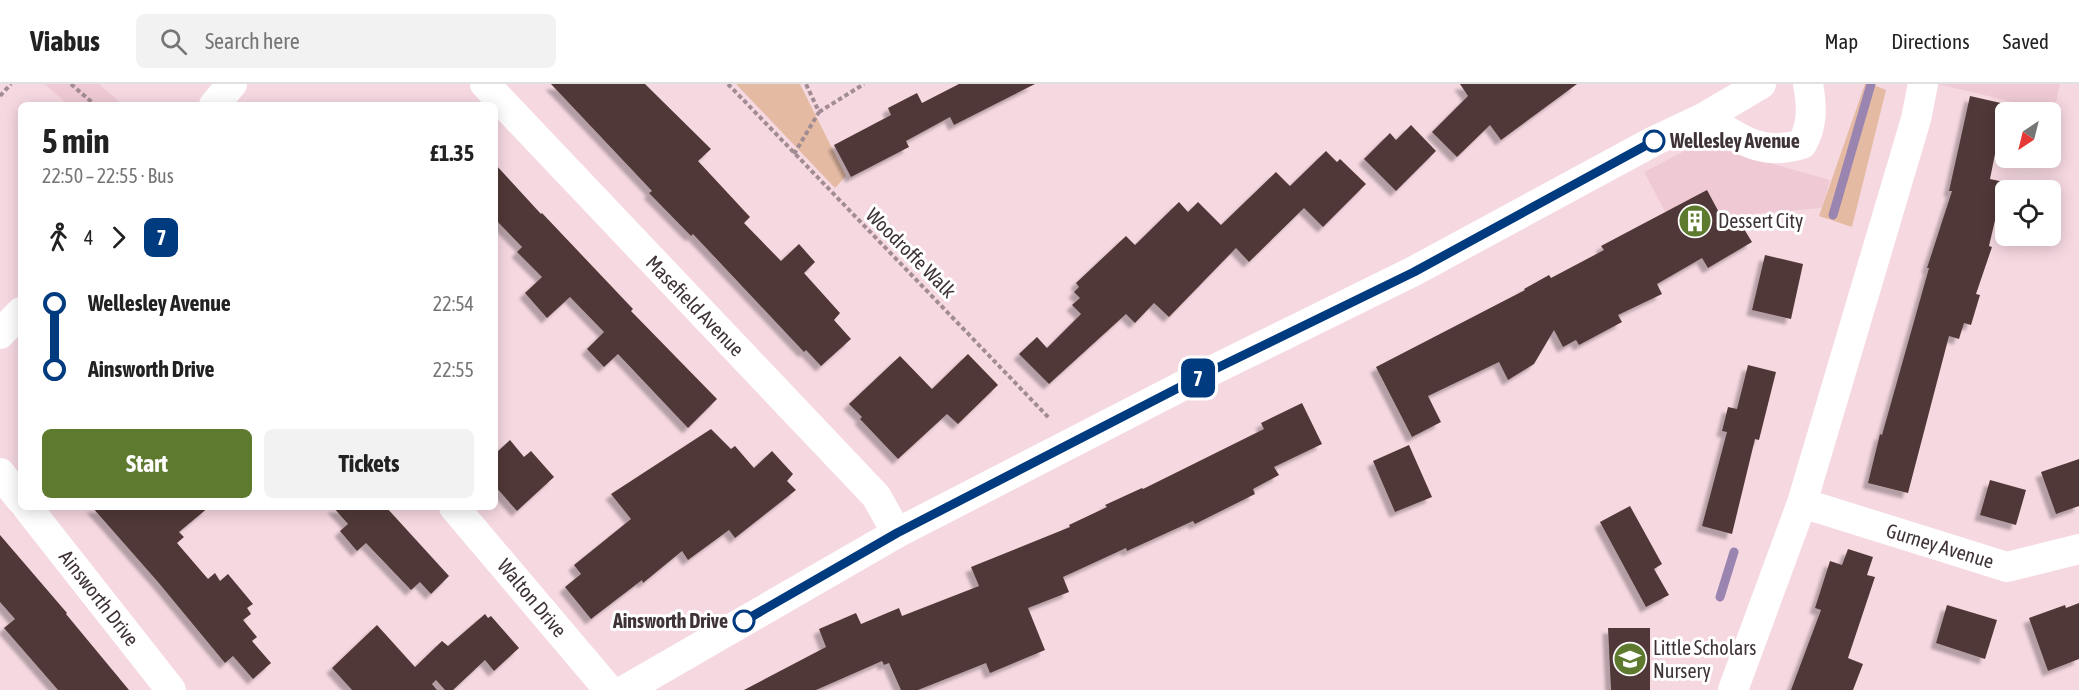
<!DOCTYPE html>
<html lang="en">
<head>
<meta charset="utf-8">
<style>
  :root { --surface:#fff; --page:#f2f2f2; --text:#222; --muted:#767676; --line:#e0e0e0; --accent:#5d7a2f }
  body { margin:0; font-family:"Asap Condensed",sans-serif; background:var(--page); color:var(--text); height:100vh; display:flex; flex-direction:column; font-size:22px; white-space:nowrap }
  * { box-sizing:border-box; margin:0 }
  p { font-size:20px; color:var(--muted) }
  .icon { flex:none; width:33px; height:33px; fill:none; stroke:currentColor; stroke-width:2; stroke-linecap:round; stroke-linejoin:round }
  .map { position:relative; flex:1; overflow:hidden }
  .details { position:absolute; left:18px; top:18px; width:480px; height:408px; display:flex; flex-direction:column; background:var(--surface); border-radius:9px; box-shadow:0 3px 15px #0003 }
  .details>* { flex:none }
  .badge { padding:0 12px; border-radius:9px; font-size:21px; line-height:39px }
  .needle { width:39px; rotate:215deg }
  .tools { position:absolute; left:1995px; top:18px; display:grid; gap:12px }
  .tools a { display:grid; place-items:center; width:66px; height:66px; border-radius:9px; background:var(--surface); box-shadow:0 3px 15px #0003; font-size:30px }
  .map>.badge { position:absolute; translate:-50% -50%; box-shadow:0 0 0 3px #fff }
  .legs { display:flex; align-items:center; gap:9px; height:66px; padding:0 24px; font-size:20px }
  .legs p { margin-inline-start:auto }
  .overview { display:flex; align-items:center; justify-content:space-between; height:102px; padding:0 24px }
  h1 { font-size:33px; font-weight:700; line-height:45px }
  .action { display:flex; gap:12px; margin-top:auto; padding:12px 24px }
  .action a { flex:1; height:69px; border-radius:9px; background:var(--accent); color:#fff; font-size:24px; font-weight:700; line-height:69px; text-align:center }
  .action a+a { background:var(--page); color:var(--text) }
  ul { padding:0 24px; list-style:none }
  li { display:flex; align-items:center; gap:21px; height:66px; font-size:22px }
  li i { display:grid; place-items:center; width:9px; height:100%; margin:0 8px; background:currentColor }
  li i::after { content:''; width:15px; height:15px; margin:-8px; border:4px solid; border-radius:50%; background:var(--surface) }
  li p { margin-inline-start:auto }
  li:first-child i { background:linear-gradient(#0000 50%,currentColor 0) }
  li:last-child i { background:linear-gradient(currentColor 50%,#0000 0) }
  header { display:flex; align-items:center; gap:36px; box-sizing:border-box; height:84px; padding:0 30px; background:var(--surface); border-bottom:2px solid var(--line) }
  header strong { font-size:28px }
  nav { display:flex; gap:33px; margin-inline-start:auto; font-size:21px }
  .search { width:420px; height:54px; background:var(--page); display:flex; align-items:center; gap:15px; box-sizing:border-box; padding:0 21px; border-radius:9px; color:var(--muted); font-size:22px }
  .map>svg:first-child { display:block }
  .built { fill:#efcad5 }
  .green { fill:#e5baa3 }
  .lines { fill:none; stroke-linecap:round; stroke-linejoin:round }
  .stream { stroke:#9985b0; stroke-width:9 }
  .building { fill:#513937; filter:url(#shadow) }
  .path { stroke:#a28c93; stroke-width:4; stroke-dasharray:4.5 3; stroke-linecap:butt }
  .minor { stroke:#fff; stroke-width:30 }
  .line-1-casing { stroke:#fff; stroke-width:14 }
  .line-1 { stroke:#003b80; stroke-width:9 }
  .stop-1-dot { fill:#fff; stroke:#003b80; stroke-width:3 }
  .labels { text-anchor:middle; stroke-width:6; stroke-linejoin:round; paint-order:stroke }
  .stop-label { font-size:20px; font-weight:bold; fill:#3f3337; stroke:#fff; text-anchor:start }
  .poi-label { font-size:20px; fill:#3f3337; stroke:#fff; text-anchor:start }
  .street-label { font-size:20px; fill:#3f3337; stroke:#fff }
</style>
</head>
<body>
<header>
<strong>Viabus</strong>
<div class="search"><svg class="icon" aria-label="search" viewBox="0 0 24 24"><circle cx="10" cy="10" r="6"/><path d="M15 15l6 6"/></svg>Search here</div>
<nav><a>Map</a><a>Directions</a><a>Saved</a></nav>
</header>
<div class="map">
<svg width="2079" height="606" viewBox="0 0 2079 606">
  <defs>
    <filter id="shadow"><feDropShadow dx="-5.5" dy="5.5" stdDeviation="1.5" flood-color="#0004"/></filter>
  </defs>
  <rect width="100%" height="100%" fill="#f6d8e1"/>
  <path class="built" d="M45,0h54l24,21h-55z
    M1938,0h122l-6,28z
    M1700,59l130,37 -8,28 -90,8 -46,35 -42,-79z"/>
  <path class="green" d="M736,0h64l46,92 -11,12z
    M1865,0h6l15,6 -34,137 -33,-11z"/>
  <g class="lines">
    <path class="stream" d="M1833,131l38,-131
      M1720,513l14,-45"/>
  </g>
  <path class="building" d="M551,0h94l66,65 -13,12 52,56 -6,6 37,38 18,-17 16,18 -11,11 36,40 -6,7 17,19 -30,27 -15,-16 -2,2 -111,-118 -2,2 -42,-43 3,-2z
    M959,0h76l-81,41 -4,-8 -44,24 3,6 -58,30 -17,-32 57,-30 -3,-7 29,-15 5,10z
    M1460,0h117l-76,56 -11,-15 -33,32 -25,-25 36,-36z
    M1970,12l35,8 -15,75 14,3 -15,64 3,1 -16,47 4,1 -9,30 -7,-2 -5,16 -10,-3 -41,157 -40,-10 12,-49 2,1 47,-167h-2l25,-77h-3z
    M1411,41l25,26 -40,40 -32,-32 26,-26 6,7z
    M1326,67l11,11 3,-3 26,25 -43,43 -19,-19 -55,54 -13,-14 -67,69 -15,-14 -19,20 -9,-9 -77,70 -30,-30 18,-17 10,11 34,-34 -9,-9 8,-7 -6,-6 5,-5 -3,-4 50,-47 9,9 44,-43 9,10 10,-10 23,23 55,-53 14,14z
    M495,80l46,50 1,-1 91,96 -2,2 86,88 -29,29 -70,-74 -14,13 -17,-18 17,-17 -34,-35 -23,21 -22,-25 17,-16 -25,-25 5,-5 -27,-28z
    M1707,106l15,28 14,-2 16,26 -44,26 -6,-10 -45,26 5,10 -44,21 4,7 -43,23 -3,-5 -13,7 -9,-17 -20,34 -26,16 -9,-18 -71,34 13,26 -29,15 -36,-70 149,-77 -1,-1 25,-14 2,3 53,-28 -3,-4z
    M1765,171l38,9 -12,55 -39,-9z
    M968,270l30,31 -40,39 -11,-10 -49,45 -38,-40 2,-2 -13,-13 51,-48 32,33z
    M1748,281l28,7 -17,68 -4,-1 -23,95 -30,-8 25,-94 -5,-1 6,-24 9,2z
    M1302,319l20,41 -48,23 5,8 -26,14 2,5 -60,30 -2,-3 -66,30 -1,-3 -63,29 6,15 -41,16 17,42 -55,23 -4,-10 -68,27h-17l-12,-27 -5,2 -2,-4 -66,29h-72l82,-43 -7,-18 37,-16 5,11 38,-16 3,8 77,-30 -8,-19 99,-40 -1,-2 38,-18 -2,-2 37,-17 1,1 121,-60 -3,-6z
    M711,345l20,20 4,-3 19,22 18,-17 21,23 -6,7 9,9 -61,48 -6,-8 -41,30 -6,-9 -39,32 -1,-3 -51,39 -26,-32 16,-13 -7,-9 57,-46 -20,-25z
    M510,356l14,17 7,-6 23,26 -37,34 -22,-25v-32z
    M1409,361l23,52 -37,15 -22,-51z
    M2079,375v47l-23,8 -15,-42z
    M1990,396l36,10 -10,35 -36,-10z
    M1630,422l32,58 -8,5 15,26 -23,12 -46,-85z
    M92,423h117l-30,25 5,5 -7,6 31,36 7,-6 5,8 8,-7 25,30 -6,4 4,6 -8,6 14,17 -5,4 19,22 -18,16 -20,-23 -8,7 -67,-81z
    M333,423h53l63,69 -18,18 -11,-12 -9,8 -45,-47 -9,8 -17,-20 8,-7z
    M0,451l67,78 -1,1 63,76h-71l-54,-62 11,-9 -15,-17z
    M1848,465l25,8 -6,18 8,2 -27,81 15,6 -10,26h-62l30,-80 -6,-2 15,-47 12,4z
    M2079,519v56l-31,12 -19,-53 36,-13 1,3z
    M1947,521l50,15 -12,39 -49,-16z
    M485,530l3,4 3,-2 28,32 -25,23 -9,-11 -32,30h-8l-9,-10 -4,4 5,6h-85l-20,-22 45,-43 38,42 27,-26 6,5z
    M1608,544h42v62h-39z"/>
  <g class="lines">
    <path class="path" d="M71,0l24,21
      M728,0l322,335
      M0,12l11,-12
      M819,28l45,-28
      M794,70l25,-42 -13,-28"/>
    <path class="minor" d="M485,0l391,412 21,37
      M214,21l18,-21
      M1705,33c34,21 55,40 97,27 11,-19 10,-39 6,-60
      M0,250l21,-22
      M0,389l21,27
      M1802,419l205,64 72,-18
      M27,423l144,183
      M454,423l155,183
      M625,606l272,-157 318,-164 199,-98 240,-130 51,-24 56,-33
      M1733,606l69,-187 114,-384 7,-35"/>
  </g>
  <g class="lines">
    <g class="line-1-casing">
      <path id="line-1" d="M744,537l153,-88 318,-164 199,-97 240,-131"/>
    </g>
    <use href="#line-1" class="line-1"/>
  </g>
  <defs>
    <g id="building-disc" transform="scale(1.725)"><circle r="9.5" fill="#5d7a2f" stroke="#fff"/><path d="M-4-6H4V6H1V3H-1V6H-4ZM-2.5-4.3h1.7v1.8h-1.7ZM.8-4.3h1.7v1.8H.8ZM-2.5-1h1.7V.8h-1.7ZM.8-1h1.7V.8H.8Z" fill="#fff"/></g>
    <g id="school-disc" transform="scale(1.725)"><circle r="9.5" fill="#5d7a2f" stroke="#fff"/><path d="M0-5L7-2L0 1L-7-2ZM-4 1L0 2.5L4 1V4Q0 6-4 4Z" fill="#fff"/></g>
  </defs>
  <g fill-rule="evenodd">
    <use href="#building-disc" x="1695" y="137"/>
    <use href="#school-disc" x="1630" y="575"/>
  </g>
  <g class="stop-1-dot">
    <circle cx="1654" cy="57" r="10"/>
    <circle cx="744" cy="537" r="10"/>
  </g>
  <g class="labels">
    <g class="stop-label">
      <text x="1670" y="64">Wellesley Avenue</text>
      <text x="728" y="544" text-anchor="end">Ainsworth Drive</text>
    </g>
    <g class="poi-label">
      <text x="1718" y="144">Dessert City</text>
      <text x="1653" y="571">Little Scholars<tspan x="1653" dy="23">Nursery</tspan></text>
    </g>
    <g class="street-label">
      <text transform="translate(911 169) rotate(45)" y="7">Woodroffe Walk</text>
      <text transform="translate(695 222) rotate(46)" y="7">Masefield Avenue</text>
      <text transform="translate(1940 462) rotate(17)" y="7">Gurney Avenue</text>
      <text transform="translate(99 514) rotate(52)" y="7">Ainsworth Drive</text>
      <text transform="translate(532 514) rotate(50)" y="7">Walton Drive</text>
    </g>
  </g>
</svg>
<div class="tools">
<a><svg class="needle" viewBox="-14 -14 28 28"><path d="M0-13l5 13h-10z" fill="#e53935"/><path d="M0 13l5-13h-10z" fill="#767676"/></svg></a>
<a><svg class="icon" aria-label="locate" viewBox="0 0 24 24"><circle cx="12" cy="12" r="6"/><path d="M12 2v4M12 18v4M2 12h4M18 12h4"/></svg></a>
</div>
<b class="badge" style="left:1198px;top:294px;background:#003b80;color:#fff">7</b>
<section class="details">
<div class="overview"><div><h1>5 min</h1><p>22:50 – 22:55 · Bus</p></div><b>£1.35</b></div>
<div class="legs"><svg class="icon" aria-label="walk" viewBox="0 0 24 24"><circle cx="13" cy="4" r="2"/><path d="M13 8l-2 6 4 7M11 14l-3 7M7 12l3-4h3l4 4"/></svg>4<svg class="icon" aria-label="forward" viewBox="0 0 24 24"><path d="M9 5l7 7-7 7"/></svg><b class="badge" style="background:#003b80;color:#fff">7</b></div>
<ul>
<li><i style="color:#003b80"></i><b>Wellesley Avenue</b><p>22:54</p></li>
<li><i style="color:#003b80"></i><b>Ainsworth Drive</b><p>22:55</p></li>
</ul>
<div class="action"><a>Start</a><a>Tickets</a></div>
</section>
</div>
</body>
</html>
